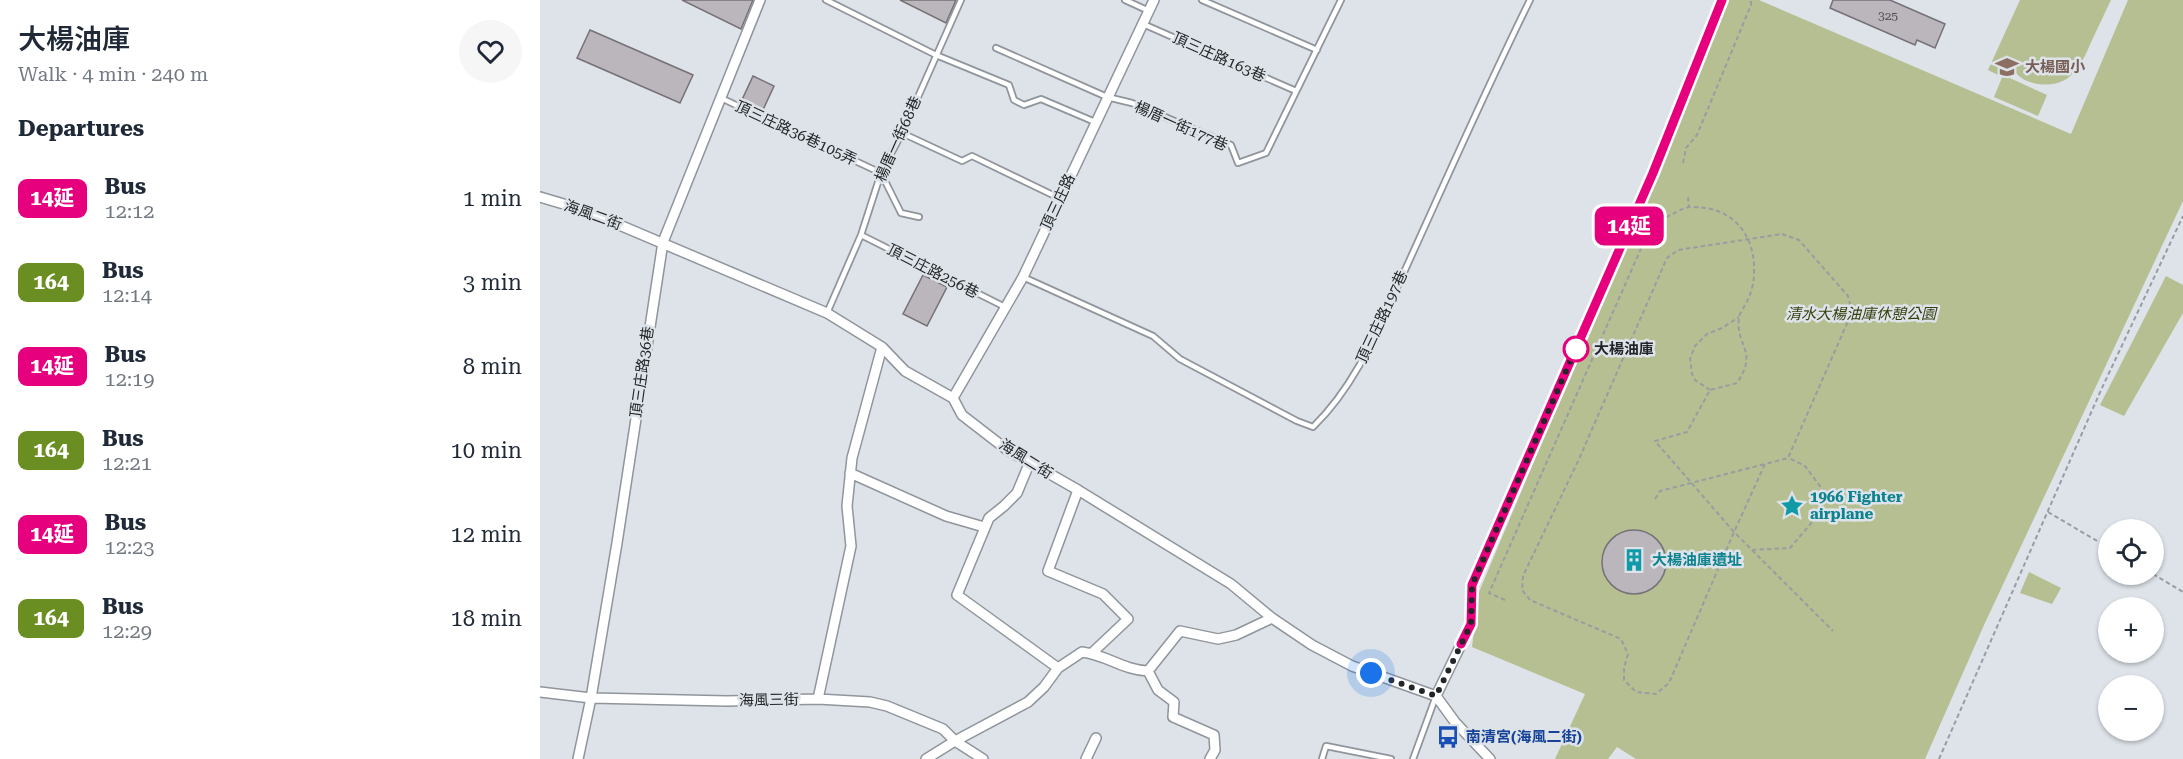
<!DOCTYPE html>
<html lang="en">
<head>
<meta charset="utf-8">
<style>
  :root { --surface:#fff; --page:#f6f6f7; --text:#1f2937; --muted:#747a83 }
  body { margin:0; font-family:"Roboto Serif","Noto Sans TC",serif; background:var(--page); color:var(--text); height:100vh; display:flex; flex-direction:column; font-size:22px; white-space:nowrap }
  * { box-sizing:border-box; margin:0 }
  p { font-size:20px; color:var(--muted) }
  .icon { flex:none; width:33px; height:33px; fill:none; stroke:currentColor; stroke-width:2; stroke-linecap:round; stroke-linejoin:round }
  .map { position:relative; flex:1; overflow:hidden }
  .drawer { display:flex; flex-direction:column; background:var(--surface); width:540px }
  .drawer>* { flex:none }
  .badge { padding:0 12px; border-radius:9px; font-size:21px; line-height:39px }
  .tools { position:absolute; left:1558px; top:519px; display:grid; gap:12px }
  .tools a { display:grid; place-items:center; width:66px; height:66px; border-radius:50%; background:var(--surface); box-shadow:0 2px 4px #0004; font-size:30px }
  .you { position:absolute; width:30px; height:30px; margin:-15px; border:4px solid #fff; border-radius:50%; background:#1a73e8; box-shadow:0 0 0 9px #1a73e833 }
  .map>.badge { position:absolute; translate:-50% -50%; box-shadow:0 0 0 3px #fff }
  h2 { padding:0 18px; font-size:22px; line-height:54px }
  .round { display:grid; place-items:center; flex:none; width:63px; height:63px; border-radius:32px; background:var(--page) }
  .head { display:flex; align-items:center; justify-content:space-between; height:102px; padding:0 18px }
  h1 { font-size:28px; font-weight:600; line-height:45px }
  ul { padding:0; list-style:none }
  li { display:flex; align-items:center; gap:18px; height:84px; padding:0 18px }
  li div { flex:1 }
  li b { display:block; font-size:22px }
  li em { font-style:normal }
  li .badge { min-width:66px; font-weight:700; text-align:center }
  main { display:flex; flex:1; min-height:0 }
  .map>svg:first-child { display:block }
  .green { fill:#b5bf91 }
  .building { fill:#bab6bc; stroke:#757177; stroke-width:1.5 }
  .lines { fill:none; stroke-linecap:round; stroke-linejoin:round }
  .service-casing { stroke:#8f959b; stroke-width:8 }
  .minor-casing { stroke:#8f959b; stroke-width:12 }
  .path { stroke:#989da2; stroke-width:2; stroke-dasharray:4.5 3; stroke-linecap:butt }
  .service { stroke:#fff; stroke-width:4.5 }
  .minor { stroke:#fff; stroke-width:9 }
  .line-casing { stroke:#fff; stroke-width:14 }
  .line { stroke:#e6007e; stroke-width:9 }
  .walk { stroke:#232628; stroke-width:6; stroke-dasharray:0 10.8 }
  .stop-dot { fill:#fff; stroke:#e6007e; stroke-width:3 }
  .labels { text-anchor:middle; stroke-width:5; stroke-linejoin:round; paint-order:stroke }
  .number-label { font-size:12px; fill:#494a4d }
  .street-label { font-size:15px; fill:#232628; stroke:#dde3e9 }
  .education-label { font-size:15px; font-weight:bold; fill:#785e54; stroke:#dde3e9; text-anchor:start }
  .park-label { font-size:15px; font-style:italic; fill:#383f0d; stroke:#dde3e9 }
  .stop-label { font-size:15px; font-weight:bold; fill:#232628; stroke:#dde3e9; text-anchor:start }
  .culture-label { font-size:15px; font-weight:bold; fill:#0d838f; stroke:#dde3e9; text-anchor:start }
  .transit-label { font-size:15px; font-weight:bold; fill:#164399; stroke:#dde3e9; text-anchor:start }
</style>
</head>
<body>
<main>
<section class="drawer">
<div class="head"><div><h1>大楊油庫</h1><p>Walk · 4 min · 240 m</p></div><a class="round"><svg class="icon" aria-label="heart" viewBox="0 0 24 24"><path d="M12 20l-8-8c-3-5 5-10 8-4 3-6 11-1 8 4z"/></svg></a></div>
<h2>Departures</h2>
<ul>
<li><span class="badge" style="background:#e6007e;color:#fff">14延</span><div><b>Bus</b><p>12:12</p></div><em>1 min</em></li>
<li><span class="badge" style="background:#6b8e23;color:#fff">164</span><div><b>Bus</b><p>12:14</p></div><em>3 min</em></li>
<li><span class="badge" style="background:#e6007e;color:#fff">14延</span><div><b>Bus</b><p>12:19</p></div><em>8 min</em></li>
<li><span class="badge" style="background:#6b8e23;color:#fff">164</span><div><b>Bus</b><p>12:21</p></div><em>10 min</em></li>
<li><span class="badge" style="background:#e6007e;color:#fff">14延</span><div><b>Bus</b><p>12:23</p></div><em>12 min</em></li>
<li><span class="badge" style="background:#6b8e23;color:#fff">164</span><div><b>Bus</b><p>12:29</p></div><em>18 min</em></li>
</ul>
</section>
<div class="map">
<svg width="1643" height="759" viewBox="0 0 1643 759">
  <rect width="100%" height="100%" fill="#dde3e9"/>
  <path class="green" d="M1188,0h31l312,134 57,-134h55v201l-199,424 -59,134h-289l-19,-12 -9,12h-53l30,-65 -113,-47 7,-55z
    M1480,0h91c-6,13 -12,25 -18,38 -11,25 -21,51 -55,46 -17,-3 -23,-10 -30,-24l-8,16 -12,-6z
    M1463,75l44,20 -9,21 -44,-19z
    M1626,276l17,9v28l-59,103 -24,-11z
    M1489,572l32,16 -9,16 -32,-11z"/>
  <path class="building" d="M142,0h71l-12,29z
    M360,0h56l-10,23z
    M1293,0h57l55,24 -10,24 -18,-8 -2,5 -85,-37z
    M50,30l103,45 -13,28 -103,-45z
    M213,76l21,10 -12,26 -21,-10z
    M383,275l24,12 -20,39 -24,-12z
    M1062 562a32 32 0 1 1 64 0a32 32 0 1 1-64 0Z"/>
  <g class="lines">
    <g class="service-casing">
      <path id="service" d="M286,0l110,55 73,30 5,15 10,5 17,-6 54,23
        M585,0l24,11
        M662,0l115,50
        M603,24l153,67
        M456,48l111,49 25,6 99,42 7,18 28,-10 75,-153
        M181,98l160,75 20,40 18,4
        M362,133l60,28 10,-5 87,42
        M321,235l144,72
        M483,277l130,59 27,23 117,62 16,6c45,-44 66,-101 92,-157 41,-90 81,-181 125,-270
        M287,313l34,-78 20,-62 21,-40 59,-133
        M782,759l4,-13 65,13
        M873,759l23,-63"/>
    </g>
    <g class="minor-casing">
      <path id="minor" d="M0,197l44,13 243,103 55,34 23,24 48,27 9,17 44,34 72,41 153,94 41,34 40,27 40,21 84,30 19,26 35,37
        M413,398l70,-121 131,-277
        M489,464l-12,29 -13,13 -15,12 -32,77 101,73
        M310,473l96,43 38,11
        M538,490l-30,81 55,23 25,25 -36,34
        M608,671l10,19 16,12 -1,15 41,18 1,15 -5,9
        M0,692l51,6 136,3 91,-2 52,3 17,4 56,23 12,12 28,18
        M896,696l35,-72 1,-39 181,-412 69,-173
        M278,699l33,-153 -4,-40 5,-48 30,-111
        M38,759l13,-61 26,-155 46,-301 97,-242
        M386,759l29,-18 73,-39 16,-15 14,-19 24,-16c25,3 41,18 66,19l32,-40 38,8 18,-4 36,-17
        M546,759l10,-21"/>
    </g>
    <path class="path" d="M1143,163l3,-15 11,-13 54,-130v-5
      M1148,197l1,10
      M1104,220c6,-3 11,1 17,-1 10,-2 20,-12 30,-12 41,-1 65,27 63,67 0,10 -4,23 -9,31 -2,4 -5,8 -6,12 -4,30 20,33 -2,66l-27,7 -23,42 -32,9 79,91 99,99
      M1242,234l17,6 49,56 4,16 -64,146 -23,6 -31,68 -65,151 -13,11 -20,-2 -12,-12v-12l4,-14 -7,-15 -91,-39 -8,-10 1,-14 56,-117 88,-201 11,-8z
      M1097,237l6,7
      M1170,390l-15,-10 -3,-6 -2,-15 5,-13 12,-12 15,-6 17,-11
      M1115,499l5,-8 105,-27
      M1508,512l61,36
      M1212,550l38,-2 23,-27 13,-27 -21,-28 -16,-8
      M1613,574l30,18
      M965,600l-16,-7 154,-349h12l7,-9 -2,-15
      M1399,759l162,-369 82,-174"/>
    <use href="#service" class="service"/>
    <use href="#minor" class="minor"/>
  </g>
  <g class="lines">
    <g class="line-casing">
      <path id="line" d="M921,644l10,-20 1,-39 181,-412 69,-173"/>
    </g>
    <use href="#line" class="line"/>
    <path class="walk" d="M831,673l65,23 35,-72 1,-39 105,-239 -1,3"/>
  </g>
  <defs>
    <g id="school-bare" transform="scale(1.8)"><path d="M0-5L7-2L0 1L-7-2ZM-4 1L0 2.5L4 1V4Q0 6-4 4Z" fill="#8d6e63" stroke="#dde3e9" stroke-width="2.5" paint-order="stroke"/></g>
    <g id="sight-bare" transform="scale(1.8)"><path d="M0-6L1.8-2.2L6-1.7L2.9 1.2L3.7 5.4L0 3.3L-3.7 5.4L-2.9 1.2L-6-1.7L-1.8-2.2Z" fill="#0f9aa8" stroke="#dde3e9" stroke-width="2.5" paint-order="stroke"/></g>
    <g id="building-bare" transform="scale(1.8)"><path d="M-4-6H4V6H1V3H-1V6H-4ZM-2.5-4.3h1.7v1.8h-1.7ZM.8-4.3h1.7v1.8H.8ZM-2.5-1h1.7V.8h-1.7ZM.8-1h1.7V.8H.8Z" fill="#0f9aa8" stroke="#dde3e9" stroke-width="2.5" paint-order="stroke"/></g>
    <g id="bus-bare" transform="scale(1.8)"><path d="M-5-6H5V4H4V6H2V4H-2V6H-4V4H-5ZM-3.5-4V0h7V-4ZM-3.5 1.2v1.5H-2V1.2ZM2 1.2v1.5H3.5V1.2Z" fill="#1a4fb4" stroke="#dde3e9" stroke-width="2.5" paint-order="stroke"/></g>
  </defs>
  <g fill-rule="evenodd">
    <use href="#school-bare" x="1467" y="67"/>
    <use href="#sight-bare" x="1252" y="506"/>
    <use href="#building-bare" x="1094" y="560"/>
    <use href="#bus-bare" x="908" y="737"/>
  </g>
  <circle class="stop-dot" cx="1036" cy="349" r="12"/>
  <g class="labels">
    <g class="number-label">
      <text x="1348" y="20">325</text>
    </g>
    <g class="street-label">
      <text transform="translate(679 57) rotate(24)" y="5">頂三庄路163巷</text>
      <text transform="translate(641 126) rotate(24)" y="5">楊厝一街177巷</text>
      <text transform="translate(256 133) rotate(25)" y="5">頂三庄路36巷105弄</text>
      <text transform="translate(358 139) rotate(-66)" y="5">楊厝一街68巷</text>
      <text transform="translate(518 202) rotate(-65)" y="5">頂三庄路</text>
      <text transform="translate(53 215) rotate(20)" y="5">海風二街</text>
      <text transform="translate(393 271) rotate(27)" y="5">頂三庄路256巷</text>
      <text transform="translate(842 317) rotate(-65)" y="5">頂三庄路197巷</text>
      <text transform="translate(102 372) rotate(-82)" y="5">頂三庄路36巷</text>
      <text transform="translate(486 459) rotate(32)" y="5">海風二街</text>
      <text transform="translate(229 700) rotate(-1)" y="5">海風三街</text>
    </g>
    <g class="education-label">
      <text x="1485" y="72">大楊國小</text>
    </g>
    <g class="park-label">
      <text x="1321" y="319">清水大楊油庫休憩公園</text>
    </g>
    <g class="stop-label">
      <text x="1054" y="354">大楊油庫</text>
    </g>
    <g class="culture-label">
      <text x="1270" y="502">1966 Fighter<tspan x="1270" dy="17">airplane</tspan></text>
      <text x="1112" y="565">大楊油庫遺址</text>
    </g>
    <g class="transit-label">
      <text x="926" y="742">南清宮(海風二街)</text>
    </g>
  </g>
</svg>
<div class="tools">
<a><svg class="icon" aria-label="locate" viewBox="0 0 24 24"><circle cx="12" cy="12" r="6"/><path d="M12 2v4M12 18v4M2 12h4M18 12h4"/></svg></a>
<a>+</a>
<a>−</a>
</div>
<div class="you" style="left:831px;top:673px"></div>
<b class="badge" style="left:1089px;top:226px;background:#e6007e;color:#fff">14延</b>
</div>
</main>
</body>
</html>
